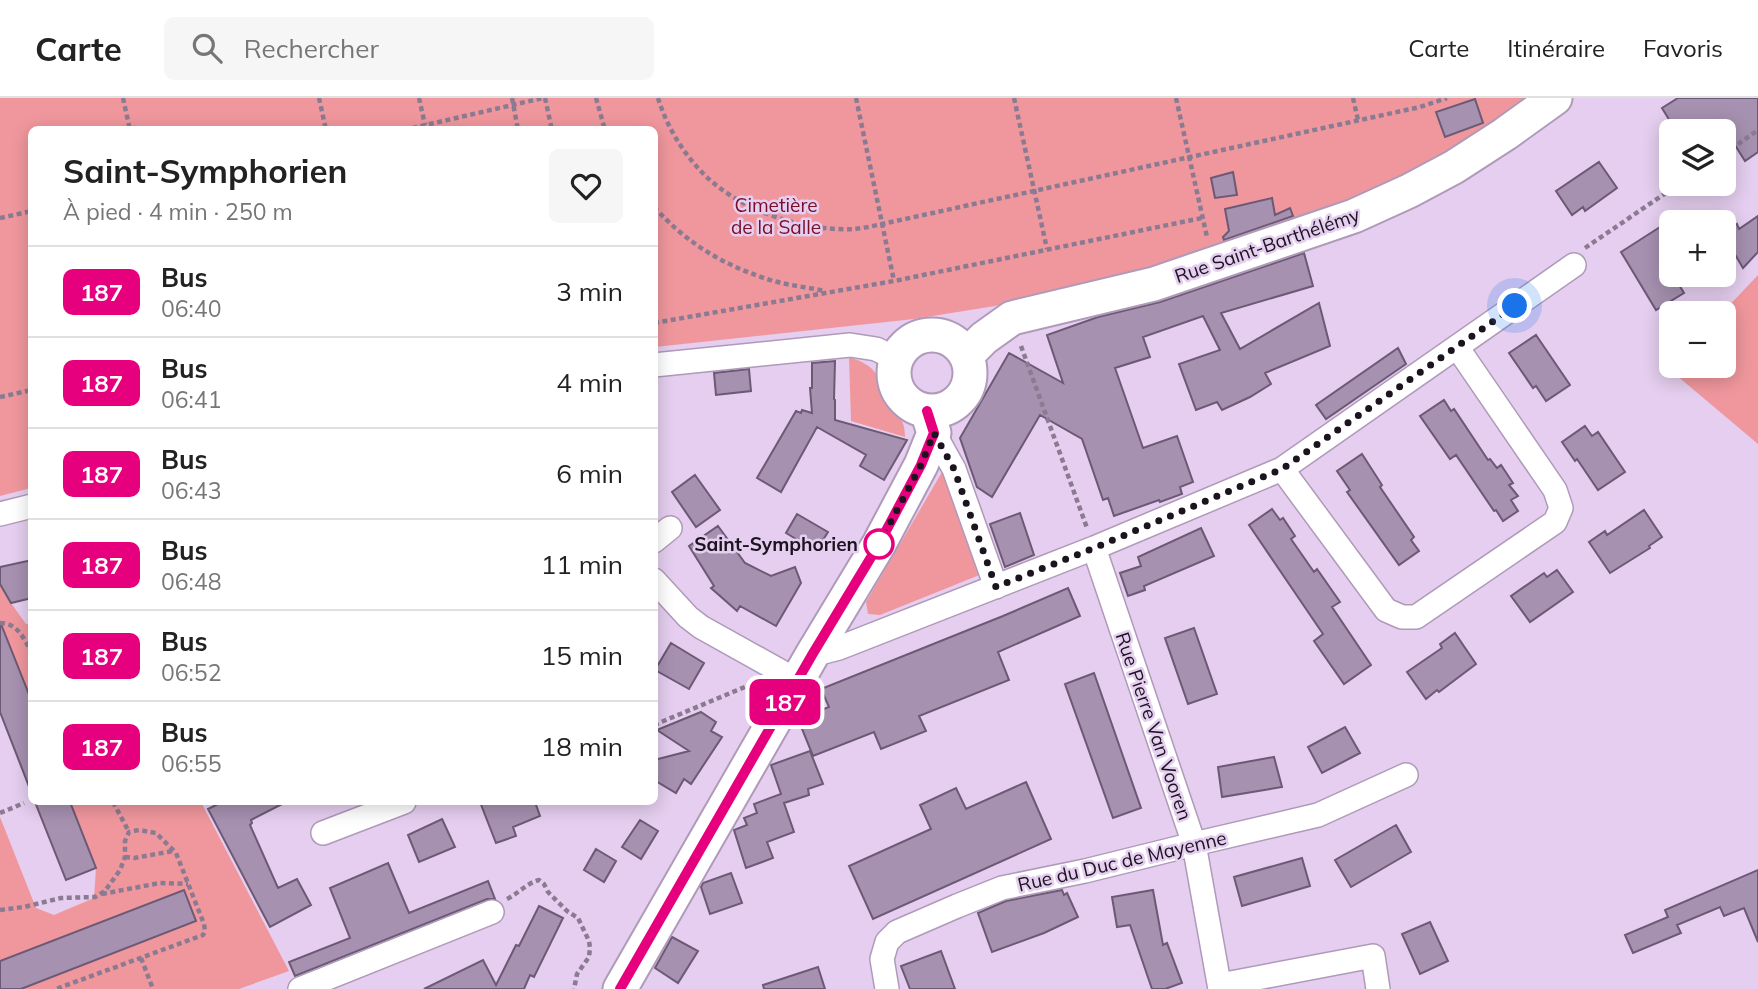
<!DOCTYPE html>
<html lang="fr">
<head>
<meta charset="utf-8">
<style>
  :root { --surface:#fff; --page:#f6f6f6; --text:#222; --muted:#767676; --line:#e0e0e0 }
  body { margin:0; font-family:Mulish,sans-serif; background:var(--page); color:var(--text); height:100vh; display:flex; flex-direction:column; font-size:26px; white-space:nowrap }
  * { box-sizing:border-box; margin:0 }
  p { font-size:23px; color:var(--muted) }
  .icon { flex:none; width:38px; height:38px; fill:none; stroke:currentColor; stroke-width:2; stroke-linecap:round; stroke-linejoin:round }
  .map { position:relative; flex:1; overflow:hidden }
  .panel { position:absolute; left:28px; top:28px; width:630px; height:679px; display:flex; flex-direction:column; background:var(--surface); border-radius:10px; box-shadow:0 4px 18px #0003 }
  .panel>* { flex:none }
  .badge { padding:0 14px; border-radius:10px; font-size:24px; line-height:46px }
  .tools { position:absolute; left:1659px; top:21px; display:grid; gap:14px }
  .tools a { display:grid; place-items:center; width:77px; height:77px; border-radius:10px; background:var(--surface); box-shadow:0 4px 18px #0003; font-size:35px }
  .you { position:absolute; width:35px; height:35px; margin:-18px; border:5px solid #fff; border-radius:50%; background:#1a73e8; box-shadow:0 0 0 10px #1a73e833 }
  .map>.badge { position:absolute; translate:-50% -50%; box-shadow:0 0 0 4px #fff }
  .round { display:grid; place-items:center; flex:none; width:74px; height:74px; border-radius:10px; background:var(--page) }
  .headline { display:flex; align-items:center; justify-content:space-between; height:119px; padding:0 35px }
  h1 { font-size:33px; font-weight:700; line-height:52px }
  ul { padding:0; list-style:none }
  li { display:flex; align-items:center; gap:21px; height:91px; padding:0 35px; border-top:2px solid var(--line) }
  li div { flex:1 }
  li b { display:block; font-size:26px }
  li em { font-style:normal }
  li .badge { min-width:77px; font-weight:700; text-align:center }
  header { display:flex; align-items:center; gap:42px; box-sizing:border-box; height:98px; padding:0 35px; background:var(--surface); border-bottom:2px solid var(--line) }
  header strong { font-size:33px }
  nav { display:flex; gap:38px; margin-inline-start:auto; font-size:24px }
  .search { width:490px; height:63px; background:var(--page); display:flex; align-items:center; gap:18px; box-sizing:border-box; padding:0 24px; border-radius:10px; color:var(--muted); font-size:26px }
  .map>svg:first-child { display:block }
  .green { fill:#f0979d }
  .building { fill:#a691b0; stroke:#6c5975; stroke-width:2 }
  .lines { fill:none; stroke-linecap:round; stroke-linejoin:round }
  .street-casing { stroke:#af9ab9; stroke-width:26 }
  .secondary-casing { stroke:#af9ab9; stroke-width:37 }
  .path { stroke:#8b7b92; stroke-width:4.5; stroke-dasharray:5 3.5; stroke-linecap:butt }
  .street { stroke:#fff; stroke-width:23 }
  .secondary { stroke:#fff; stroke-width:33 }
  .line-casing { stroke:#fff; stroke-width:16 }
  .line { stroke:#e6007e; stroke-width:10 }
  .walk { stroke:#1b141f; stroke-width:7; stroke-dasharray:0 12.6 }
  .stop-dot { fill:#fff; stroke:#e6007e; stroke-width:3.5 }
  .labels { text-anchor:middle; stroke-width:5; stroke-linejoin:round; paint-order:stroke }
  .park-label { font-size:19px; fill:#790e28; stroke:#e5ceef }
  .street-label { font-size:19px; fill:#1b141f; stroke:#e5ceef }
  .stop-label { font-size:19px; font-weight:bold; fill:#1b141f; stroke:#e5ceef; text-anchor:end }
</style>
</head>
<body>
<header>
<strong>Carte</strong>
<div class="search"><svg class="icon" aria-label="search" viewBox="0 0 24 24"><circle cx="10" cy="10" r="6"/><path d="M15 15l6 6"/></svg>Rechercher</div>
<nav><a>Carte</a><a>Itinéraire</a><a>Favoris</a></nav>
</header>
<div class="map">
<svg width="1758" height="891" viewBox="0 0 1758 891">
  <rect width="100%" height="100%" fill="#e5ceef"/>
  <path class="green" d="M0,0h1535l-100,66 -97,41 -113,41 -118,35 -112,25 -81,13 -259,28 -1,-217h-622l-1,358 -31,8z
    M1758,177v169l-89,-75 3,-3h52v-53h-2z
    M849,259c11,4 23,8 28,19 4,9 4,19 9,27 11,15 19,13 19,34l-54,-16z
    M945,369l37,107 -102,41 -12,-1 -2,-12z
    M0,486l11,19 15,21 5,-1v79l-19,-51 -12,4z
    M70,704h131l88,169 -50,18h-239v-172l36,91 18,7 40,-17 2,-30z"/>
  <path class="building" d="M1678,0h80v54l-13,9 -12,-19 -9,6v-17h-48l-14,-23z
    M1475,1l8,24 -38,14 -9,-25z
    M1599,64l18,26 -32,23 -2,-4 -11,8 -16,-24z
    M1233,74l4,23 -22,3 -4,-20z
    M1272,100l3,17 15,-7 3,8 -69,24 -1,-3 6,-6 -4,-22z
    M1758,118v36l-15,16 -10,-17 -9,5v-25l13,-7 2,5z
    M1671,122v28l-11,6 11,21h2l11,18 -28,17 -35,-58z
    M1304,155l9,33 -92,27 19,36 79,-46 11,43 -65,27 6,11 -21,13 -28,13 -5,-8 -21,8 -17,-46 41,-14 -17,-34 -60,21 7,20 -35,11 28,80 34,-12 16,46 -13,5 2,7 -22,8 -1,-2 -45,16 -6,-18 -5,2 -21,-61 -42,-24 -48,82 -15,-10 -17,-49 49,-85 54,30 -16,-48 51,-18 62,-15z
    M1536,237l34,50 -24,16 -10,-15 -3,2 -24,-35z
    M1398,250l8,16 -80,55 -10,-14z
    M835,263l-1,38 1,1v20l72,20 -23,40 -24,-14 6,-11 -49,-28 -36,65 -24,-14 39,-67 5,2 1,-3 10,3 -2,-25h2v-25z
    M749,271l2,22 -35,4 -2,-22z
    M1444,302l7,11 3,-2 34,51 2,-1 7,9 4,-3 12,18 -4,2 9,11 -7,4 7,11 -15,10 -7,-11 -2,1 -38,-56 -6,4 -30,-43z
    M1585,328l7,10 6,-4 27,40 -27,18 -21,-31 -2,2 -13,-19z
    M1362,356l20,31 -2,2 34,50 -3,3 8,11 -20,14 -52,-73 3,-2 -13,-19z
    M695,377l25,35 -24,17 -24,-35z
    M1272,411l8,11 3,-2 12,18 -4,3 23,33 3,-3 23,33 -8,5 39,58 -27,19 -30,-43 9,-7 -74,-109z
    M1644,412l18,27 -13,9 1,2 -40,25 -21,-31 16,-11 2,4z
    M1020,415l14,42 -29,12 -15,-43z
    M797,416l31,18 -12,19 -30,-18z
    M718,428l27,37 26,13 24,-9 6,16 -25,43 -36,-20 -3,5 -26,-23 3,-2 -25,-40z
    M1201,430l13,28 -70,30 1,4 -17,6 -8,-23 21,-7 -3,-9z
    M32,462v38l-21,5 -11,-19v-17z
    M1557,472l16,22 -43,30 -19,-26 33,-23 3,4z
    M1068,490l12,28 -82,36 11,28 -90,36 7,15 -45,18 -7,-17 -61,24 -15,-37 31,-12 -8,-18 182,-73z
    M1,526l31,78v86l-2,1 -30,-77v-87z
    M1194,530l23,66 -29,10 -23,-66z
    M1455,535l21,31 -37,28 -2,-2 -11,9 -19,-27 35,-24 -2,-4z
    M671,545l33,20 -15,26 -34,-19z
    M1094,575l47,135 -28,10 -48,-134z
    M701,614l15,10 -5,9 11,6 -31,47 -7,-5 -8,14 -22,-13v-20l35,-9 -32,-21z
    M1345,629l15,26 -38,20 -14,-26z
    M810,653l13,33 -15,5 1,6 -25,8 10,29 -27,10 6,16 -27,10 -12,-38 13,-5 -3,-7 13,-5 -3,-9 27,-10 -10,-29z
    M1274,659l8,30 -60,10 -4,-30z
    M1026,684l25,57 -178,80 -24,-53 82,-37 -11,-24 36,-17 10,21z
    M35,704h35l26,66 -30,12z
    M222,704h64l-35,18 1,3 -2,2 28,63 19,-9 14,26 -41,22 -62,-118z
    M480,704h55l5,14 -27,11 3,9 -20,7z
    M442,721l13,28 -36,15 -11,-27z
    M640,722l18,11 -17,28 -19,-12z
    M1396,727l15,27 -60,35 -16,-27z
    M596,751l20,12 -12,21 -20,-12z
    M1302,760l8,28 -68,20 -8,-29z
    M388,765l21,50 79,-32 7,18h-8l-192,77 -6,-14 61,-24 -20,-50z
    M1758,772v72l-14,-34 -20,8 -4,-9 -43,18 4,8 -48,20 -8,-18 43,-18 -3,-7z
    M731,775l11,30 -32,11 -9,-27 2,-4z
    M184,792l12,31 -175,68h-21v-28z
    M1062,792l2,5 3,-2 11,24 -34,16 -52,19 -14,-39 28,-12z
    M1153,792l10,55 4,-2 15,40 -17,6h-13l-22,-64 -13,2 -5,-30z
    M539,808l24,12 -29,59 -4,-2 -6,14h-100l59,-29 13,25 20,-40 3,1z
    M1430,824l18,39 -28,13 -18,-40z
    M672,839l26,14 -20,32 -23,-15z
    M941,853l14,38h-45l-9,-23z
    M818,869l7,22h-61l-1,-4z"/>
  <g class="lines">
    <g class="street-casing">
      <path id="street" d="M654,267l196,-20 26,4 21,10
        M934,335l20,36 42,118
        M1282,371l104,141 16,7h14l139,-95 6,-14 -6,-18 -98,-143
        M0,416l32,-8
        M654,443l16,-13
        M1094,450l100,296 26,145
        M654,482l34,37 13,10 97,54
        M812,557l27,-7 255,-100 188,-79 292,-204
        M323,735l81,-31
        M1220,887l153,-29 5,33
        M300,891l192,-77
        M887,891l-5,-30 5,-17 10,-10 60,-26 45,-18 83,-17 109,-27 124,-29 88,-40"/>
    </g>
    <g class="secondary-casing">
      <path id="secondary" d="M894 275a38 38 0 1 1 76 0a38 38 0 1 1-76 0Z
        M966,258l18,-18 28,-20 142,-34 200,-68 55,-25 45,-24 51,-33 50,-36
        M620,891l192,-334 67,-111 42,-79 13,-32 -7,-22"/>
    </g>
    <path class="path" d="M123,0l7,32
      M319,0l7,32
      M419,0l6,27
      M512,0l6,32
      M545,0l7,32
      M596,0l9,32
      M658,0c8,26 22,50 40,70 36,41 104,64 157,61 9,-1 18,-3 27,-5l538,-117 27,-9
      M856,0l38,183
      M1014,0l33,151
      M1176,0l31,139
      M1353,0l5,22
      M404,32l139,-32
      M1724,56l34,-24
      M654,109c33,36 67,57 113,72 18,6 39,8 58,12
      M0,120l32,-7
      M1585,150l94,-64
      M654,225l240,-42 308,-63
      M1021,248l66,182
      M0,299l32,-7
      M0,525c18,0 24,16 32,30
      M654,627l98,-41 3,-3
      M113,704l16,30
      M0,715l24,-10
      M125,759l9,1 39,-7
      M102,796l58,-11 28,1
      M507,801c12,-6 20,-16 32,-19l5,4 4,8 19,19 11,7 11,23 1,7 -1,9 -12,17 -3,15
      M0,812l24,-3 37,-9 34,-1 10,-6 15,-21 5,-13v-16l4,-9 10,-2 17,3 20,20 28,71 1,7 -2,4 -147,54
      M141,860l12,31"/>
    <use href="#street" class="street"/>
    <use href="#secondary" class="secondary"/>
  </g>
  <g class="lines">
    <g class="line-casing">
      <path id="line" d="M620,891l192,-334 67,-111 42,-79 13,-32 -7,-22"/>
    </g>
    <use href="#line" class="line"/>
    <path class="walk" d="M879,446l42,-79 13,-32 20,36 42,118 98,-39 188,-79 233,-163"/>
  </g>
  <circle class="stop-dot" cx="879" cy="446" r="14"/>
  <g class="labels">
    <g class="park-label">
      <text x="776" y="114">Cimetière<tspan x="776" dy="22">de la Salle</tspan></text>
    </g>
    <g class="street-label">
      <text transform="translate(1267 147) rotate(-19)" y="7">Rue Saint-Barthélémy</text>
      <text transform="translate(1154 628) rotate(71)" y="7">Rue Pierre Van Vooren</text>
      <text transform="translate(1122 763) rotate(-13)" y="7">Rue du Duc de Mayenne</text>
    </g>
    <g class="stop-label">
      <text x="858" y="453">Saint-Symphorien</text>
    </g>
  </g>
</svg>
<div class="tools">
<a><svg class="icon" aria-label="layers" viewBox="0 0 24 24"><path d="M12 4l9 5-9 5-9-5zM3 14l9 5 9-5"/></svg></a>
<a>+</a>
<a>−</a>
</div>
<div class="you" style="left:1515px;top:208px"></div>
<b class="badge" style="left:785px;top:604px;background:#e6007e;color:#fff">187</b>
<section class="panel">
<div class="headline"><div><h1>Saint-Symphorien</h1><p>À pied · 4 min · 250 m</p></div><a class="round"><svg class="icon" aria-label="heart" viewBox="0 0 24 24"><path d="M12 20l-8-8c-3-5 5-10 8-4 3-6 11-1 8 4z"/></svg></a></div>
<ul>
<li><span class="badge" style="background:#e6007e;color:#fff">187</span><div><b>Bus</b><p>06:40</p></div><em>3 min</em></li>
<li><span class="badge" style="background:#e6007e;color:#fff">187</span><div><b>Bus</b><p>06:41</p></div><em>4 min</em></li>
<li><span class="badge" style="background:#e6007e;color:#fff">187</span><div><b>Bus</b><p>06:43</p></div><em>6 min</em></li>
<li><span class="badge" style="background:#e6007e;color:#fff">187</span><div><b>Bus</b><p>06:48</p></div><em>11 min</em></li>
<li><span class="badge" style="background:#e6007e;color:#fff">187</span><div><b>Bus</b><p>06:52</p></div><em>15 min</em></li>
<li><span class="badge" style="background:#e6007e;color:#fff">187</span><div><b>Bus</b><p>06:55</p></div><em>18 min</em></li>
</ul>
</section>
</div>
</body>
</html>
